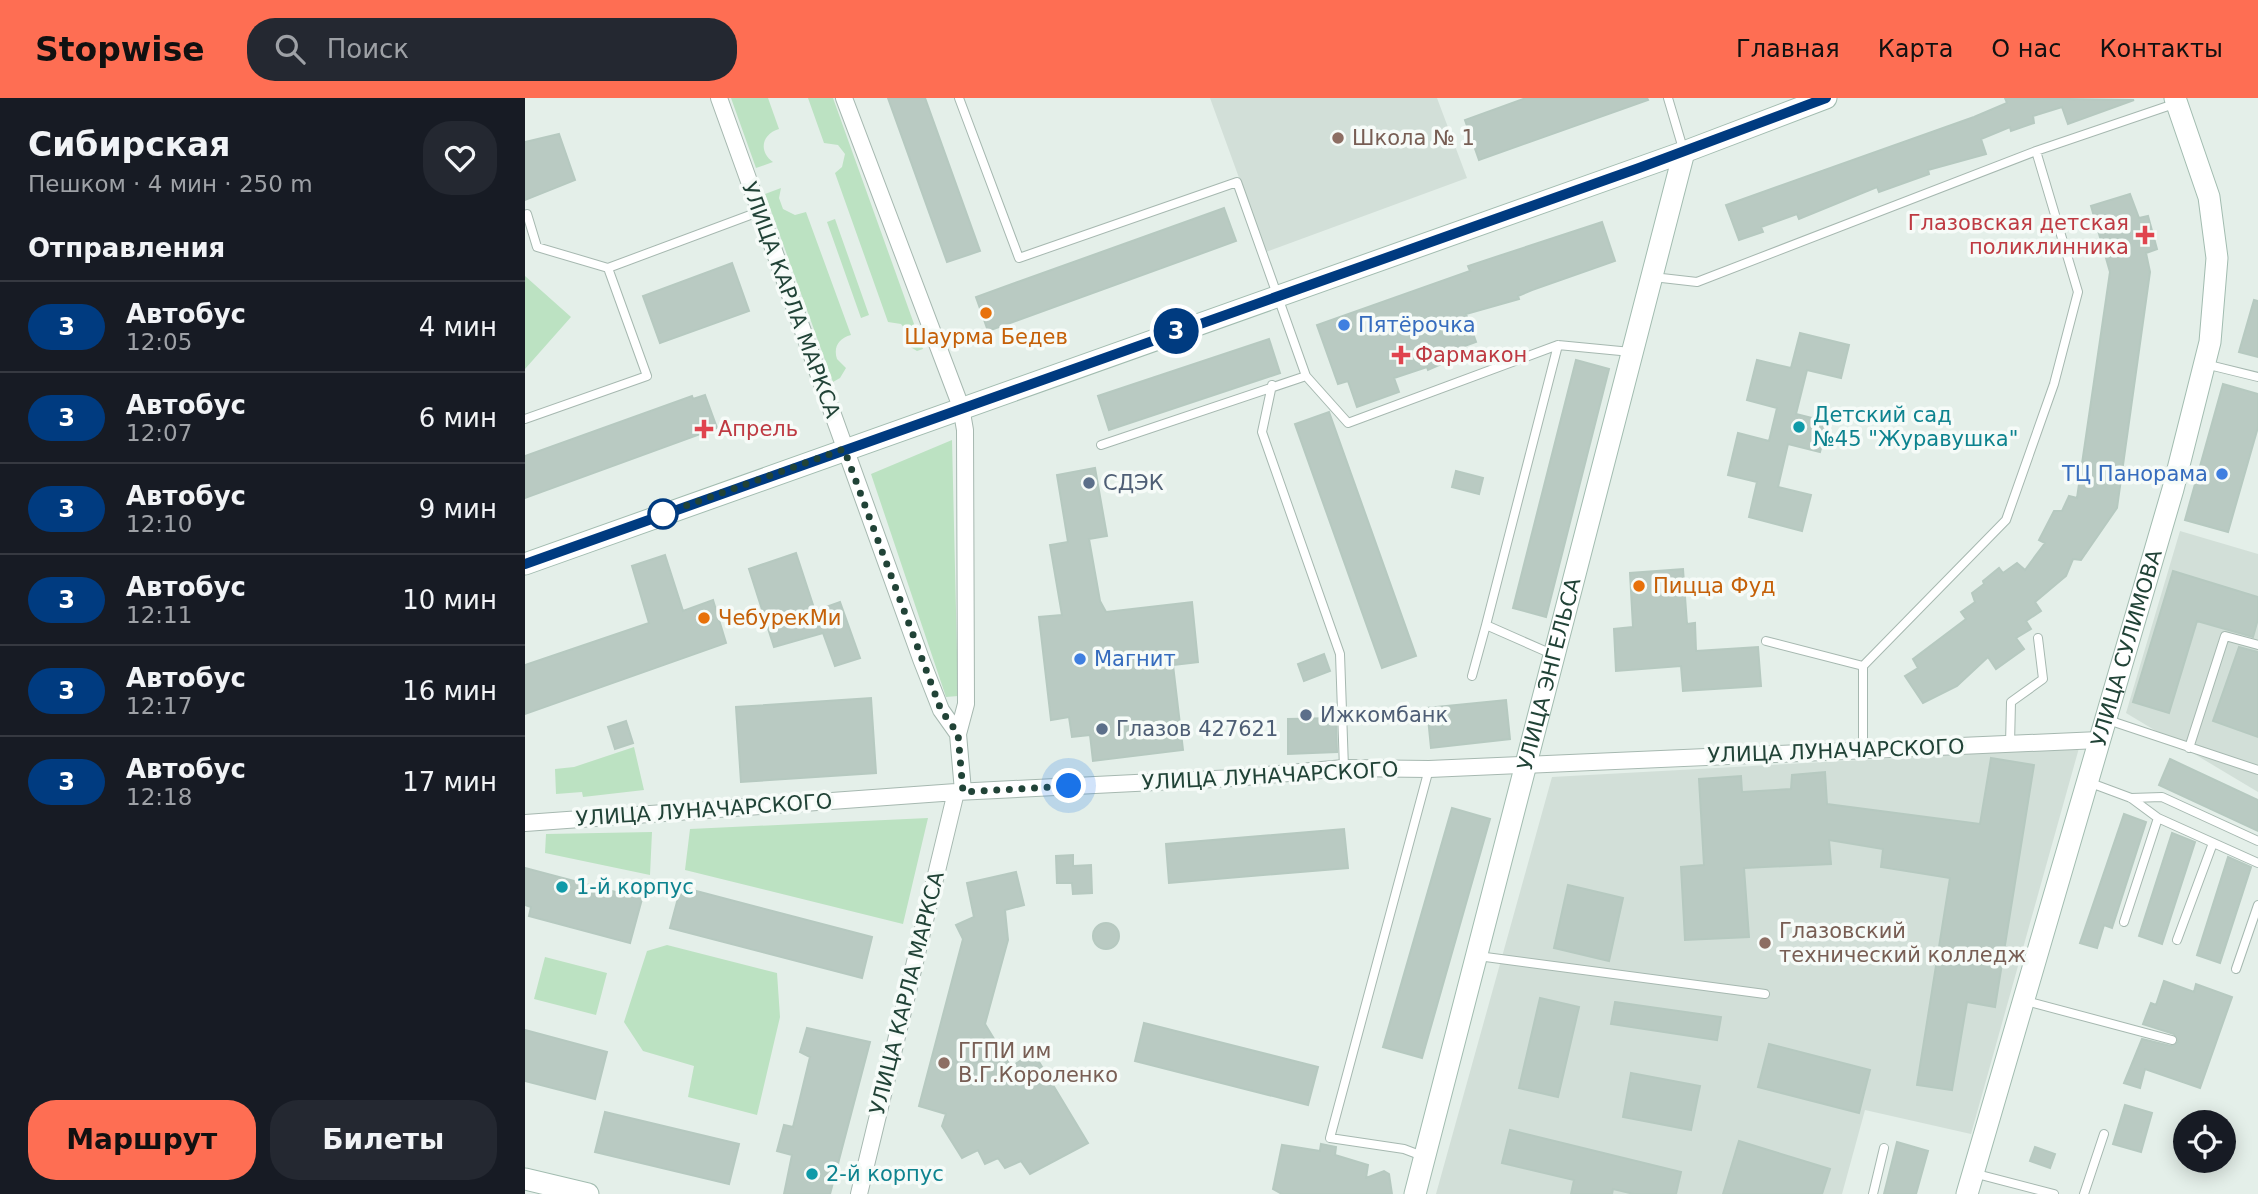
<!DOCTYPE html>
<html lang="ru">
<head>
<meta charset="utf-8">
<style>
  :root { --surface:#171b24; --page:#242831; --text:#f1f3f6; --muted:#9ea1a6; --line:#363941; --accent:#fe6e53 }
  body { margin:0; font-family:"DejaVu Sans",sans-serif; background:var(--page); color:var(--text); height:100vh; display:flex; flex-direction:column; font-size:26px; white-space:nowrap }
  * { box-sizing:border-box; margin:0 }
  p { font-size:23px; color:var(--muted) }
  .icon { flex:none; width:38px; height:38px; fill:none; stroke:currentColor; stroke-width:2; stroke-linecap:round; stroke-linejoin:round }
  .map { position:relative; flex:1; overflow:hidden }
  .sheet { display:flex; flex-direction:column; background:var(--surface); width:525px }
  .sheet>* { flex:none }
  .badge { padding:0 14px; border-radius:23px; font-size:24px; line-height:46px }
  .buttons { position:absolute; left:1648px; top:1012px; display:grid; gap:14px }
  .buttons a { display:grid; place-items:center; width:63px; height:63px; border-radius:50%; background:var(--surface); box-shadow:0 4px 18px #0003; font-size:35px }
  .you { position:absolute; width:35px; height:35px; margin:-18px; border:5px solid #fff; border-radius:50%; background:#1a73e8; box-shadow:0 0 0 10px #1a73e833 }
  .map>.badge { position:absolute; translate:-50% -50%; box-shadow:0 0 0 4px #fff }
  h2 { padding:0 28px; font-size:26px; line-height:63px }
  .round { display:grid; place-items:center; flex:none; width:74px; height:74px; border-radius:28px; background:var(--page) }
  .headline { display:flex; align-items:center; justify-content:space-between; height:119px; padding:0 28px }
  h1 { font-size:33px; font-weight:700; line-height:52px }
  .cta { display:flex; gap:14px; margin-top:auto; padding:14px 28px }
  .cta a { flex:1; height:80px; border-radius:28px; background:var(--accent); color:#111; font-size:28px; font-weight:700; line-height:80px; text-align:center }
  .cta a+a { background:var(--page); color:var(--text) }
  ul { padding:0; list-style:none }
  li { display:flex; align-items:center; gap:21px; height:91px; padding:0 28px; border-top:2px solid var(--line) }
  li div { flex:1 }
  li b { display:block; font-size:26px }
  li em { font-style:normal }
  li .badge { min-width:77px; font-weight:700; text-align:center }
  header { display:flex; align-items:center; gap:42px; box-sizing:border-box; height:98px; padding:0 35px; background:var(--accent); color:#111 }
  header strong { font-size:33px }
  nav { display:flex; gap:38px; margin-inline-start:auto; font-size:24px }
  .search { width:490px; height:63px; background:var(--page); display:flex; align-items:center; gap:18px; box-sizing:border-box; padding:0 24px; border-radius:28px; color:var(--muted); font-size:26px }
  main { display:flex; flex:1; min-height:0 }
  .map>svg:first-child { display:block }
  .built { fill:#d2dfd8 }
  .green { fill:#bce2c2 }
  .building { fill:#b9cac2; stroke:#b6c9c0; stroke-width:2 }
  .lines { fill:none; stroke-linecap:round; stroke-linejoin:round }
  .lane-casing { stroke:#a6b8b0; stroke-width:10 }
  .street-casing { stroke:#a6b8b0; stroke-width:18 }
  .secondary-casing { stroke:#a2bcb0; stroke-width:23 }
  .lane { stroke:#fff; stroke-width:8 }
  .street { stroke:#fff; stroke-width:16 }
  .secondary { stroke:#fff; stroke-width:21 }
  .line-casing { stroke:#fff; stroke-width:16 }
  .line { stroke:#003b80; stroke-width:10 }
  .walk { stroke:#214337; stroke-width:7; stroke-dasharray:0 12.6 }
  .education-dot { fill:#8d6e63; stroke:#f6fbf8; stroke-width:2.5 }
  .health-dot { fill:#e0444e; stroke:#f6fbf8; stroke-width:2.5 }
  .food-dot { fill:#e8710a; stroke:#f6fbf8; stroke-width:2.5 }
  .shop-dot { fill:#3f7fe0; stroke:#f6fbf8; stroke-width:2.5 }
  .culture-dot { fill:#0f9aa8; stroke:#f6fbf8; stroke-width:2.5 }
  .service-dot { fill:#5c6f8a; stroke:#f6fbf8; stroke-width:2.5 }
  .stop-dot { fill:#fff; stroke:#003b80; stroke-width:3.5 }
  .labels { text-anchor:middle; stroke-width:7; stroke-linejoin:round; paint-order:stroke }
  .education-label { font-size:21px; fill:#785e54; stroke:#f6fbf8; text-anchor:start }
  .health-label { font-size:21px; fill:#be3a42; stroke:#f6fbf8; text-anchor:start }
  .street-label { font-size:21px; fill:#214337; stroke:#f6fbf8 }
  .shop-label { font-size:21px; fill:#366cbe; stroke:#f6fbf8; text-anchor:start }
  .food-label { font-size:21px; fill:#c56008; stroke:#f6fbf8; text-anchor:start }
  .culture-label { font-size:21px; fill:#0d838f; stroke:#f6fbf8; text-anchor:start }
  .service-label { font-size:21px; fill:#4e5e75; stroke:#f6fbf8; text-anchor:start }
</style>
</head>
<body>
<header>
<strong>Stopwise</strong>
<div class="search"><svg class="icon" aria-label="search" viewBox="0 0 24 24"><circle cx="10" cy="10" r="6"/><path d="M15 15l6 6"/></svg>Поиск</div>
<nav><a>Главная</a><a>Карта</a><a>О нас</a><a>Контакты</a></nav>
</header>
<main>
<section class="sheet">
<div class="headline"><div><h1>Сибирская</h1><p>Пешком · 4 мин · 250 m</p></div><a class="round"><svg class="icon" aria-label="heart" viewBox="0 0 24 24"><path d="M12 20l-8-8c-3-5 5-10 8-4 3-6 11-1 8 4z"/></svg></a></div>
<h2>Отправления</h2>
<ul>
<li><span class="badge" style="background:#003b80;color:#fff">3</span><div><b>Автобус</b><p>12:05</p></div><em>4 мин</em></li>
<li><span class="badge" style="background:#003b80;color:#fff">3</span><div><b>Автобус</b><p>12:07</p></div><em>6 мин</em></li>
<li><span class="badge" style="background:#003b80;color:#fff">3</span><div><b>Автобус</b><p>12:10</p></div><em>9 мин</em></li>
<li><span class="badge" style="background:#003b80;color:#fff">3</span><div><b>Автобус</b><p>12:11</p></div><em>10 мин</em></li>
<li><span class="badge" style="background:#003b80;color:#fff">3</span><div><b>Автобус</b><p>12:17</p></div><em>16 мин</em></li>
<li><span class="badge" style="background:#003b80;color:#fff">3</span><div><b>Автобус</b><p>12:18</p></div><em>17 мин</em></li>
</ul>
<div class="cta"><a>Маршрут</a><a>Билеты</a></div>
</section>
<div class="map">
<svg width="1733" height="1096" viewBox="0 0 1733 1096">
  <rect width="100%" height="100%" fill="#e4efe9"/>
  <path class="built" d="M685,0h227l30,80 -201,74z
    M1655,433l78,23v238l-132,-79z
    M1554,650l-108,386 -106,-24 -23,84h-406l116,-417z"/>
  <path class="green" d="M206,0h37l11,31c-17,5 -21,22 -6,33l-17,6z
    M283,0h25l90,251 -6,2 -10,-6 1,-12 -7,-9 -13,-2 -53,-149 7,-6 3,-13 -7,-9 -14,-2z
    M256,90l-2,10 4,11 12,6 11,-3 45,123c-12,3 -18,12 -14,24l9,9 -6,10 -7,4 -68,-188z
    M310,121l34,96 -8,3 -34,-96z
    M0,178l46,41 -46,52z
    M427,342l6,256 -12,1 -75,-223z
    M109,649l10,43 -61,7 -1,-5 -26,2 -1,-25 19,-2z
    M403,720l-25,106 -218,-54 5,-41z
    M127,734l-2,43 -105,-22 1,-19z
    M142,847l110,28 3,44 -23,98 -69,-18 6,-31 -51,-15 -19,-29 23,-71z
    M20,859l62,16 -11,42 -62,-16z"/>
  <path class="building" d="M363,0h37l55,153 -33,11z
    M1001,0h121l1,2 -169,60 -14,-40z
    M1480,0l129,2 -66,24 -6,-17 -29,9 1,7 -23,8 -1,-4 -29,12 5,15 -58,16 1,4 -50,18 -2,-5 -78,32 -2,-5 -36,13 2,5 -24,8 -13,-35 248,-88 33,-14z
    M34,36l16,46 -50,20v-58z
    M1605,96l9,24 9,-2 9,33 -11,4 4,19 -33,236 -36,52 -8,-1 -7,17 -31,26 6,9 -15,10 5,8 -15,9 8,11 -28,20 -8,-12 -31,29 -34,17 -18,-27 13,-8 -5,-9 53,-40 -5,-7 14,-10 -3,-9 12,-9 -1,-3 16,-13 4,5 14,-10 8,7 20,-27 -6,-3 15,-29h8l7,-15 8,2 33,-226 -19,-66z
    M699,110l12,33 -248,90 -12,-34z
    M1077,124l13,39 -83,29 -14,6 1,3 -53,15 10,28 -17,6 3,7 -34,15 -1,-3 -33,11 5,14 -42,15 -9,-26 -10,3 -21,-59 153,-54 -2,-5z
    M207,165l17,48 -89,32 -17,-47z
    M1729,202l4,1v56l-19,-5z
    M1275,235l49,12 -8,33 -34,-8 -11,44 32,8 -8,30 -32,-8 -10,43 33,8 -9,36 -53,-14 8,-35 -29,-7 10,-42 31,8 8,-33 -30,-8 10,-40 34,8z
    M744,241l11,34 -171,57 -11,-34z
    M1051,262l33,9 -63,248 -33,-9z
    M1698,286l35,10v33l-30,105 -43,-12z
    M180,297l12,33 -192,70v-42l167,-60 1,3z
    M804,314l87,244 -34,12 -87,-244z
    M570,370l12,68 -18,3 11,62 6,11 86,-10 6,60 -25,3 10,85 -90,11 -3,-26 -18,2 -3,-20 -18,3 -12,-103 23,-2 -12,-70 18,-3 -11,-67z
    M931,373l27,7 -4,16 -27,-7z
    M271,455l19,58 25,-9 20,56 -25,8 -12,-33 -49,14 -25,-78z
    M140,457l18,56 30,-11 13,43 -201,71v-49l124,-42 -17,-57z
    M1158,471l4,55 8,-1 1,28 62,-4 3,39 -78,5 -2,-25 -65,5 -2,-42 19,-2 -3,-54z
    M1648,473l85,26v22l-5,18 -56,-16 -28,92 -36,-11z
    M1714,549l19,5v85l-45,-16z
    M799,556l6,17 -26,10 -6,-17z
    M346,600l5,75 -135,9 -5,-75z
    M981,602l4,39 -79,9 -4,-40z
    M811,620l1,34 -49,2v-35z
    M101,623l7,22 -18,6 -7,-22z
    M1466,660l43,7 -39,242 -28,-5 -15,88 -35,-5 33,-207 -69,-11 2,-18 -54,-9 2,24 -87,4 5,69 -64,3 -4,-73 23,-2 -5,-86 42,-3 1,16 49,-3 1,-14 33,-3 2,32 153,20z
    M1645,661l88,41v31l-99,-46z
    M927,710l38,11 -68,239 -39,-11z
    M1599,716l22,8 -34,106 -8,-3 -7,23 -17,-5z
    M819,731l4,39 -179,15 -3,-39z
    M1647,735l23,9 -33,102 -23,-8z
    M548,757v11l18,-1 1,28 -19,1 -1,-11h-15l-1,-27z
    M1703,759l23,10 -31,96 -23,-8z
    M0,770l117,31 -12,44 -101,-27 2,-9 -6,-2z
    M491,774l8,33 -19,5 3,30 -23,84 26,43 22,-15 55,91 -58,31 -9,-13 -16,7 -7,-10 -13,6 -7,-14 -16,8 -20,-32 4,-12 -27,-8 44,-167 -7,-14 18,-8 -7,-34z
    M1043,787l55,13 -14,63 -55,-13z
    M156,789l191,50 -10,41 -192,-50z
    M568 838a13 13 0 1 1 26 0a13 13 0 1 1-26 0Z
    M1639,883l30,11 2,-8 36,13 -32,91 -55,-19 -5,19 -16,-5 18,-44 29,7 7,-4 -4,-8 -31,-10 8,-21 5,2z
    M1015,900l39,9 -21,90 -39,-9z
    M1090,904l106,15 -4,23 -106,-16z
    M619,925l174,44 -10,38 -173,-44z
    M282,930l63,14 -40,152h-46l8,-39 -15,-4 7,-26 9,2 17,-70 -10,-5z
    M0,932l82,22 -12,47 -70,-18z
    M1244,946l101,26 -11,43 -101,-26z
    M1106,975l69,13 -9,44 -68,-13z
    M1600,1007l27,8 -11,39 -28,-8z
    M80,1014l134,32 -10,40 -134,-32z
    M985,1032l171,42 -5,22h-42l-21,-5 -1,5h-41l3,-14 -72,-17z
    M1214,1043l91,28 -8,25h-99z
    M1372,1044l31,9 -12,43h-32z
    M796,1046l15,3 -1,8 33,10 -2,13 18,-7 5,3 3,20h-110l-9,-5 9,-44 38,6z
    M1510,1049l20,7 -5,14 -20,-7z"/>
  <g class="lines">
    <g class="lane-casing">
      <path id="lane" d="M434,0l60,160 218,-76 69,194 -205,69
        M1143,0l16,54
        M2,116l10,33 71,21
        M1128,179l44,5 339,-131 138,-47
        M1033,247l73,7
        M1680,266l53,13
        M781,278l42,47 210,-78 -72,280 68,30
        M747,287l-10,47 78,222 4,114
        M0,321l122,-43 -39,-108 153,-57
        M1241,543l97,25
        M947,578l14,-51
        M1583,622l150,50
        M1485,646l1,-42 32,-23 -5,-41
        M1664,650l36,-112 33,9
        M1338,652v-84l143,-146 48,-136 24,-92 -42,-141
        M1563,684l43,16 27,20 100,45
        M1606,700l31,-1 96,44
        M1599,824l34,-104
        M1652,842l36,-97
        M953,858l287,38
        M1711,871l22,-64
        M1501,903l146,39
        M900,1059l-21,-8 -74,-11 99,-369
        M1448,1075l81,21
        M1348,1096l11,-46
        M1559,1096l20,-60"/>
    </g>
    <g class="street-casing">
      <path id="street" d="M194,0l202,561 20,51 17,24
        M319,0l117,309 4,23 1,274 -8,30 5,57
        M0,725l431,-31 278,-14 110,-10 85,1 670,-29
        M334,1096l97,-402"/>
    </g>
    <g class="secondary-casing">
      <g id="secondary">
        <path d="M0,466l1159,-412 142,-54"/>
        <path d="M0,1081l63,15"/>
        <path id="s1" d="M890,1096l269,-1042"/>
        <path id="s2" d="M1442,1096l206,-705 37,-147 7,-84 -8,-61 -34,-99"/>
      </g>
    </g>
    <use href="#lane" class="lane"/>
    <use href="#street" class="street"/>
    <use href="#secondary" class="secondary"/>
  </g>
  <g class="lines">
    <g class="line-casing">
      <path id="line" d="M0,466l1114,-396 187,-70"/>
    </g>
    <use href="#line" class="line"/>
    <path class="walk" d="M138,416l181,-65 97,261 17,24 5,58 106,-6"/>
  </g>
  <g class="education-dot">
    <circle cx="813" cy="40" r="7"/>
    <circle cx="1240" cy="845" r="7"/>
    <circle cx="419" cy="965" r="7"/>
  </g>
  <g class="health-dot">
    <path d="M1616.5 126.5h7v7h7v7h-7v7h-7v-7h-7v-7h7z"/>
    <path d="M872.5 246.5h7v7h7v7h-7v7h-7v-7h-7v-7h7z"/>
    <path d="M175.5 320.5h7v7h7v7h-7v7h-7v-7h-7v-7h7z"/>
  </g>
  <g class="food-dot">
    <circle cx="461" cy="215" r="7"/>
    <circle cx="1114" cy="488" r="7"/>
    <circle cx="179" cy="520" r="7"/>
  </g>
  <g class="shop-dot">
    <circle cx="819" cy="227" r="7"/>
    <circle cx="1697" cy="376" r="7"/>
    <circle cx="555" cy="561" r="7"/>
  </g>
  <g class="culture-dot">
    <circle cx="1274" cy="329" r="7"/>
    <circle cx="37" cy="789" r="7"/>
    <circle cx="287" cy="1076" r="7"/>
  </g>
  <g class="service-dot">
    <circle cx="564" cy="385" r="7"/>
    <circle cx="781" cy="617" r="7"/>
    <circle cx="577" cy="631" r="7"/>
  </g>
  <circle class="stop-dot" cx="138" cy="416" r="14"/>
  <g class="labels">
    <g class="education-label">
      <text x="827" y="47">Школа № 1</text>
      <text x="1254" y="840">Глазовский<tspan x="1254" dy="24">технический колледж</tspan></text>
      <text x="433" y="960">ГГПИ им<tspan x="433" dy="24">В.Г.Короленко</tspan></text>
    </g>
    <g class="health-label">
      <text x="1604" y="132" text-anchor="end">Глазовская детская<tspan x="1604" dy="24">поликлинника</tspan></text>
      <text x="890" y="264">Фармакон</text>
      <text x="193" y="338">Апрель</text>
    </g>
    <g class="street-label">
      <text transform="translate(266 202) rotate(70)" y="7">УЛИЦА КАРЛА МАРКСА</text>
      <text dy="7" stroke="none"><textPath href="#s2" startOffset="569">УЛИЦА СУЛИМОВА</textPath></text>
      <text dy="7" stroke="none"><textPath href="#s1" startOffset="537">УЛИЦА ЭНГЕЛЬСА</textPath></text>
      <text transform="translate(1311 653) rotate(-2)" y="7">УЛИЦА ЛУНАЧАРСКОГО</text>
      <text transform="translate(745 678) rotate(-3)" y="7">УЛИЦА ЛУНАЧАРСКОГО</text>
      <text transform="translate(179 712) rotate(-4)" y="7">УЛИЦА ЛУНАЧАРСКОГО</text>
      <text transform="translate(382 895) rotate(-76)" y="7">УЛИЦА КАРЛА МАРКСА</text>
    </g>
    <g class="shop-label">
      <text x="833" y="234">Пятёрочка</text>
      <text x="1683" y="383" text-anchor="end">ТЦ Панорама</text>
      <text x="569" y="568">Магнит</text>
    </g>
    <g class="food-label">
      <text x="461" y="246" text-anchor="middle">Шаурма Бедев</text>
      <text x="1128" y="495">Пицца Фуд</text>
      <text x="193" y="527">ЧебурекМи</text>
    </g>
    <g class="culture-label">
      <text x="1288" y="324">Детский сад<tspan x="1288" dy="24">№45 "Журавушка"</tspan></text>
      <text x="51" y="796">1-й корпус</text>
      <text x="301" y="1083">2-й корпус</text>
    </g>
    <g class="service-label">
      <text x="578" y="392">СДЭК</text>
      <text x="795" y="624">Ижкомбанк</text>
      <text x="591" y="638">Глазов 427621</text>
    </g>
  </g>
</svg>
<div class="buttons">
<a><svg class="icon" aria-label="locate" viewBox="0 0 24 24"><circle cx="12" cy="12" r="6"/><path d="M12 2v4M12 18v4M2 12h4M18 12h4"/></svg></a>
</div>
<div class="you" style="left:544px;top:688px"></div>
<b class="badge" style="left:651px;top:233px;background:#003b80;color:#fff">3</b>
</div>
</main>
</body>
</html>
